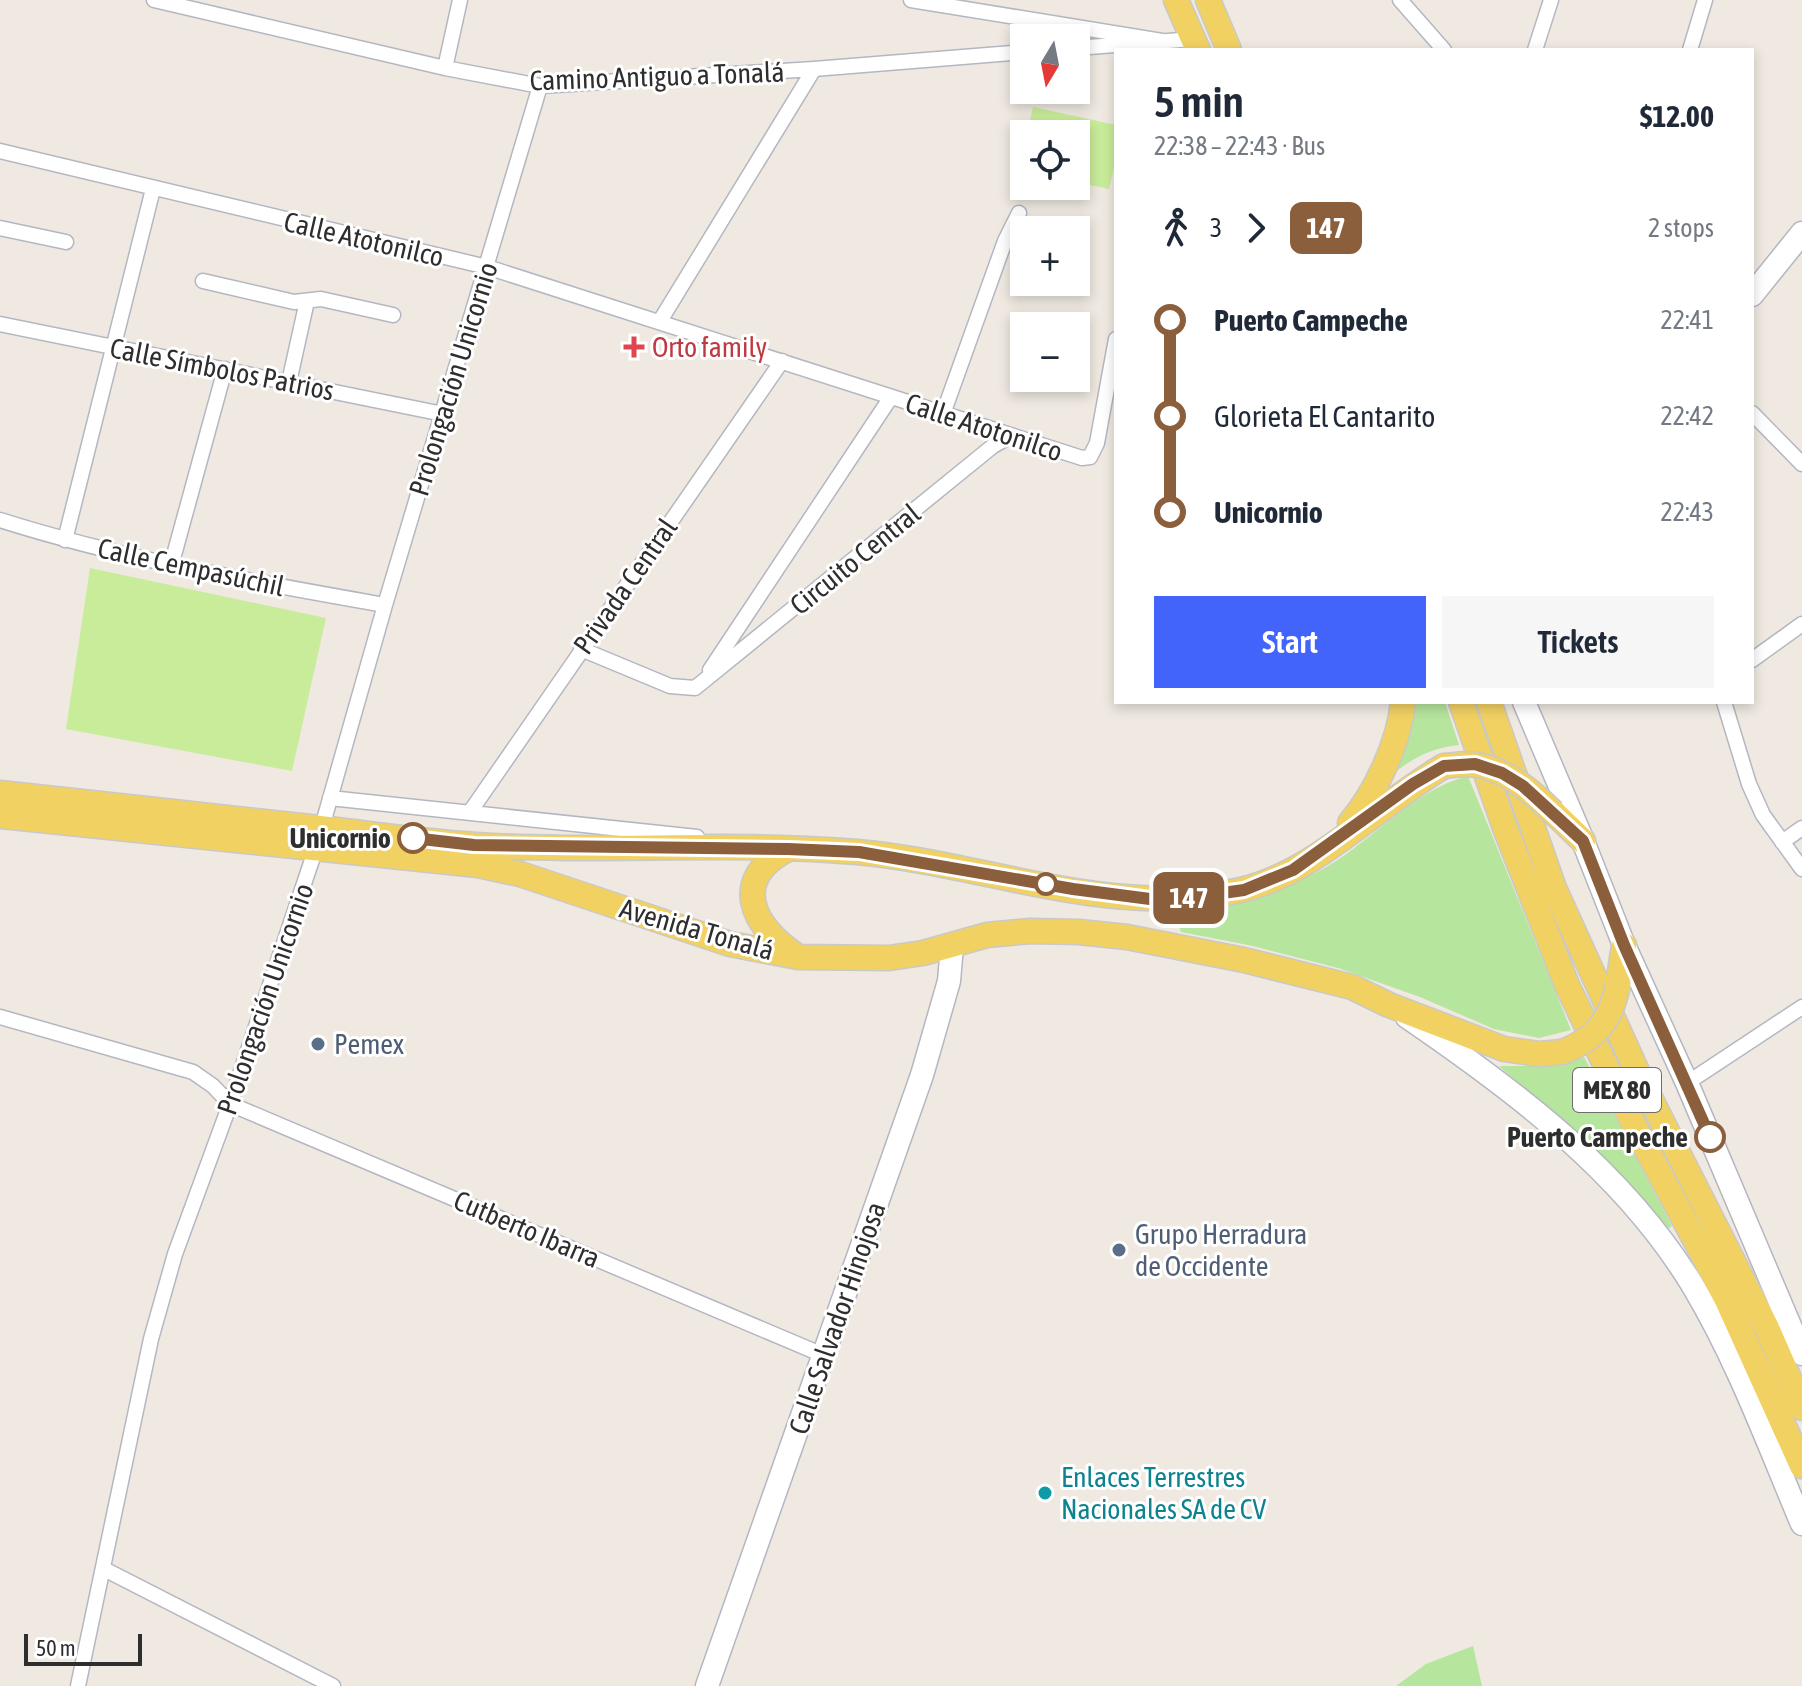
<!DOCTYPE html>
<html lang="en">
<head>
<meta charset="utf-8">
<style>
  :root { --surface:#fff; --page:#f6f6f7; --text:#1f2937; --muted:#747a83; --accent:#4264fb }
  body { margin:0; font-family:"Asap Condensed",sans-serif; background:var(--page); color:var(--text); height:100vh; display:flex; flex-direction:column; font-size:30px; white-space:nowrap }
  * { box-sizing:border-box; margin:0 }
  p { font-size:26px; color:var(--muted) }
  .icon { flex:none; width:44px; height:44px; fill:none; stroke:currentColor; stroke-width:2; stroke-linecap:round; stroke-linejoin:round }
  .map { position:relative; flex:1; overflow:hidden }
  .drawer { position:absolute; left:1114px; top:48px; width:640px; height:656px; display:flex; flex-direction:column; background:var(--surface); border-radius:0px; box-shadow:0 4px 12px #0003 }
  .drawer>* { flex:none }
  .badge { padding:0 16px; border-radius:12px; font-size:28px; line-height:52px }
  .needle { width:52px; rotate:190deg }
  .tools { position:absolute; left:1010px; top:24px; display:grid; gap:16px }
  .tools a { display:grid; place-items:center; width:80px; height:80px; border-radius:0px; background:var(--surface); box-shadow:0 4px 12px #0003; font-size:40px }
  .scale { position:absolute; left:24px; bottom:20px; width:118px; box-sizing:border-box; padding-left:8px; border:4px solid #2e2e2e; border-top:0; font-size:22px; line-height:28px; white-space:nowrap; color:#2e2e2e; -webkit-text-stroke:6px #fff; paint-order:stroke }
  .map>.badge { position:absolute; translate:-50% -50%; box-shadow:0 0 0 4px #fff }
  .legs { display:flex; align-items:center; gap:12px; height:88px; padding:0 40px; font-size:26px }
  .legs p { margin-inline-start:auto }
  .overview { display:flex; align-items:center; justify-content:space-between; height:136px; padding:0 40px }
  h1 { font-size:44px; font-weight:600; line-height:60px }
  .primary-button { display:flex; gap:16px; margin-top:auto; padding:16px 40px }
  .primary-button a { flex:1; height:92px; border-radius:0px; background:var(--accent); color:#fff; font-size:32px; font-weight:600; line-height:92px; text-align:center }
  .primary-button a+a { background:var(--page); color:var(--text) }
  ul { padding:0 40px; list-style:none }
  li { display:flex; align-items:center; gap:28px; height:96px; font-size:30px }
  li i { display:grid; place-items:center; width:12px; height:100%; margin:0 10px; background:currentColor }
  li i::after { content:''; width:20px; height:20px; margin:-10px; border:6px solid; border-radius:50%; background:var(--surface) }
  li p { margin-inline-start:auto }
  li:first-child i { background:linear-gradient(#0000 50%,currentColor 0) }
  li:last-child i { background:linear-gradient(currentColor 50%,#0000 0) }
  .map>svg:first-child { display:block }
  .green { fill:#b6e59e }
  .pitch { fill:#c9ec9a }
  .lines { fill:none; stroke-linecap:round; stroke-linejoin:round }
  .street-casing { stroke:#b4b7c1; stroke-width:17 }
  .secondary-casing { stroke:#b4b7c1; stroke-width:25 }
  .primary-casing { stroke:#c9c9c9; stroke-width:27 }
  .street { stroke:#fff; stroke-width:14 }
  .secondary { stroke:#fff; stroke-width:22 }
  .primary { stroke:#f2d163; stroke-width:24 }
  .primary-bridge-casing { stroke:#c9c9c9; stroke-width:27; stroke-linecap:butt }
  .primary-bridge { stroke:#f2d163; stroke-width:24 }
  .line-1-casing { stroke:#fff; stroke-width:18 }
  .line-1 { stroke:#8b5e3c; stroke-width:12 }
  .health-dot { fill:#e0444e; stroke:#fff; stroke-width:3 }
  .stop-1-dot { fill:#fff; stroke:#8b5e3c; stroke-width:4 }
  .service-dot { fill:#5c6f8a; stroke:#fff; stroke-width:3 }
  .culture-dot { fill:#0f9aa8; stroke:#fff; stroke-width:3 }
  .labels { text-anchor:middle; stroke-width:6; stroke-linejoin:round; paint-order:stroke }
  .shield { fill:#fff; stroke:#6d6d6d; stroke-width:2 }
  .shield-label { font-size:26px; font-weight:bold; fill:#2e2e2e }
  .street-label { font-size:28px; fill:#2e2e2e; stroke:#fff }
  .health-label { font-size:28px; fill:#be3a42; stroke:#fff; text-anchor:start }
  .stop-label { font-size:28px; font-weight:bold; fill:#2e2e2e; stroke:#fff; text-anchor:end }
  .service-label { font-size:28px; fill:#4e5e75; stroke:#fff; text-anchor:start }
  .culture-label { font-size:28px; fill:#0d838f; stroke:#fff; text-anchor:start }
</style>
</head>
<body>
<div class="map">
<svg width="1802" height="1686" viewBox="0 0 1802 1686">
  <rect width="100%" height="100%" fill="#efe9e1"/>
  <path class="green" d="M1411,702h34l14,43c-29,3 -46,13 -69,31z
    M1468,776l103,254 -32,8 -45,-9 -74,-32 -82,-29 -85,-22 -72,-14 -7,-20c51,-9 96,-16 143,-40 53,-27 93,-81 151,-96z
    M1584,1057l88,169 -8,5 -68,-80 -97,-85h62z
    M1473,1646l9,40h-86l30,-22z"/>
  <path class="pitch" d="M1033,107l83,18v34l-7,30 -33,-7v-48h-49z
    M90,568l236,50 -34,153 -226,-42z"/>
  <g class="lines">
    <g class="street-casing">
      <path id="street" d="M154,0l291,68 95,18 274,-17 210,-17
        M911,0l251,41
        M1400,0l44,50
        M1076,48l118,-9
        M1535,50l16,-50
        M1690,50l15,-50
        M445,68l15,-68
        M0,151l487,116 595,191 8,-1 7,-14 19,-104
        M0,228l66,14
        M203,281l91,21 27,-3 72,16
        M660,321l154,-252
        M0,324l443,90
        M289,382l18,-81
        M1752,413l50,51
        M943,414l62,-173 14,-28
        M0,520c126,40 255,62 385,85
        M65,540l88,-351
        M171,566l54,-197
        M581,649l89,37 25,2 298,-242 18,-10
        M1752,660l50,-36
        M710,670l181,-273
        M1724,702l25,82 14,31 39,54
        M330,798l367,39
        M470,812l312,-451
        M1782,842l20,-14
        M0,1017l193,55 20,14 17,18 593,251
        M1687,1083l115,-76
        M104,1569l229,117
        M78,1686l73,-347 24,-85 55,-150 86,-256 69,-243 155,-519"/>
    </g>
    <g class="secondary-casing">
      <path id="secondary" d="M1752,295l50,-62
        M1524,702l59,139 41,104 63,138 115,271
        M1407,1017c108,74 217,155 286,269 44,73 76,160 109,238
        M707,1686l215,-611 27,-94 3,-35"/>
    </g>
    <g class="primary-casing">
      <path id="primary" d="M1176,0l22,50
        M1208,0l21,50
        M1461,702l44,126 62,157 70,146 89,167 76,168
        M1489,702l65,186 87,192 126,248 35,80
        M0,793c107,12 213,23 320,35 52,6 104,14 156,17 127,8 254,-4 381,7 127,11 256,68 384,38 74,-17 138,-86 203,-124
        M1553,812l30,29
        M0,816l478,49 42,9 210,70 68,13 91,1 34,-5 64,-18 43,-4 49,1 48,5 117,23 108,27 37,18 115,44 36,5 22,-2
        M1350,823c26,-31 49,-80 53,-121
        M788,849c-59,30 -36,78 9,107
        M1618,985l6,-40"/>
    </g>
    <use href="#street" class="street"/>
    <use href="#secondary" class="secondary"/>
    <use href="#primary" class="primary"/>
    <g class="primary-bridge-casing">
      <path id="primary-bridge" d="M1444,766c11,-1 23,-3 33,-1 30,5 54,26 76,47
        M1562,1052c34,-13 49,-32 56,-67"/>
    </g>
    <use href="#primary-bridge" class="primary-bridge"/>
  </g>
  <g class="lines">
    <g class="line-1-casing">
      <path id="line-1" d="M413,838l61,7 314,4 71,3 214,37 77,10 37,-1 57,-8 49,-20 120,-86 31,-18 31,-2 27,9 21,13 60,55 41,104 86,192"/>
    </g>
    <use href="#line-1" class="line-1"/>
  </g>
  <path class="health-dot" d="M630 335h8v8h8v8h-8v8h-8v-8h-8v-8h8z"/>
  <g class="stop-1-dot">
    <circle cx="413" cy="838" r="14"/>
    <circle cx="1046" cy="884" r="10"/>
    <circle cx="1710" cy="1137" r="14"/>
  </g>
  <g class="service-dot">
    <circle cx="318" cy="1044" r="8"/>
    <circle cx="1119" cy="1250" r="8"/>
  </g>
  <circle class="culture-dot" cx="1045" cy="1493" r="8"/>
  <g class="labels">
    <rect class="shield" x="1573" y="1068" width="88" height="44" rx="6"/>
    <g class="shield-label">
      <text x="1617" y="1099">MEX 80</text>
    </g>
    <g class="street-label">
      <text transform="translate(657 76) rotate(-2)" y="10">Camino Antiguo a Tonalá</text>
      <text transform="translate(364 239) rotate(13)" y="10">Calle Atotonilco</text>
      <text transform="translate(222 369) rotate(11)" y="10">Calle Símbolos Patrios</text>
      <text transform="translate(453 379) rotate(-73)" y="10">Prolongación Unicornio</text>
      <text transform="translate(984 427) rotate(18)" y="10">Calle Atotonilco</text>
      <text transform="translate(855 559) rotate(-39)" y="10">Circuito Central</text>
      <text transform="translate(191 567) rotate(12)" y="10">Calle Cempasúchil</text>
      <text transform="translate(625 586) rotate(-55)" y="10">Privada Central</text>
      <text transform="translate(697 929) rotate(16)" y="10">Avenida Tonalá</text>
      <text transform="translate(265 999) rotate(-71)" y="10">Prolongación Unicornio</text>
      <text transform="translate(527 1229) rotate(23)" y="10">Cutberto Ibarra</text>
      <text transform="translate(837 1318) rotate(-71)" y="10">Calle Salvador Hinojosa</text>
    </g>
    <g class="health-label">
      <text x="652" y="357">Orto family</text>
    </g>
    <g class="stop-label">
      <text x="391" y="848">Unicornio</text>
      <text x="1688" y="1147">Puerto Campeche</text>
    </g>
    <g class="service-label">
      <text x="334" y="1054">Pemex</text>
      <text x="1135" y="1244">Grupo Herradura<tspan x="1135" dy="32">de Occidente</tspan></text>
    </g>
    <g class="culture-label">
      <text x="1061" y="1487">Enlaces Terrestres<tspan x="1061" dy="32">Nacionales SA de CV</tspan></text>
    </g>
  </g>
</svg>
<div class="tools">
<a><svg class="needle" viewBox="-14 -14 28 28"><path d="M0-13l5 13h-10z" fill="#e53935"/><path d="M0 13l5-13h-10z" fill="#747a83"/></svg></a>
<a><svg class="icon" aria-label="locate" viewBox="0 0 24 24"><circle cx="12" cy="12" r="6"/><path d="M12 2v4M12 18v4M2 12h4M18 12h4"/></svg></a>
<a>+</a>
<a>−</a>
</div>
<div class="scale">50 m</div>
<b class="badge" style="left:1189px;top:898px;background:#8b5e3c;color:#fff">147</b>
<section class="drawer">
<div class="overview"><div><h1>5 min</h1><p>22:38 – 22:43 · Bus</p></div><b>$12.00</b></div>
<div class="legs"><svg class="icon" aria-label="walk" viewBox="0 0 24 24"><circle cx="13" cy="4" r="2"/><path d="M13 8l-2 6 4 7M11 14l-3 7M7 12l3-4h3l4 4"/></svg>3<svg class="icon" aria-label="forward" viewBox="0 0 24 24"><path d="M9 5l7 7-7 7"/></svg><b class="badge" style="background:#8b5e3c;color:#fff">147</b><p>2 stops</p></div>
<ul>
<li><i style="color:#8b5e3c"></i><b>Puerto Campeche</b><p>22:41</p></li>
<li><i style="color:#8b5e3c"></i><span>Glorieta El Cantarito</span><p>22:42</p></li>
<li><i style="color:#8b5e3c"></i><b>Unicornio</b><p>22:43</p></li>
</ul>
<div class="primary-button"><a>Start</a><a>Tickets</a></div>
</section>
</div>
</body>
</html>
